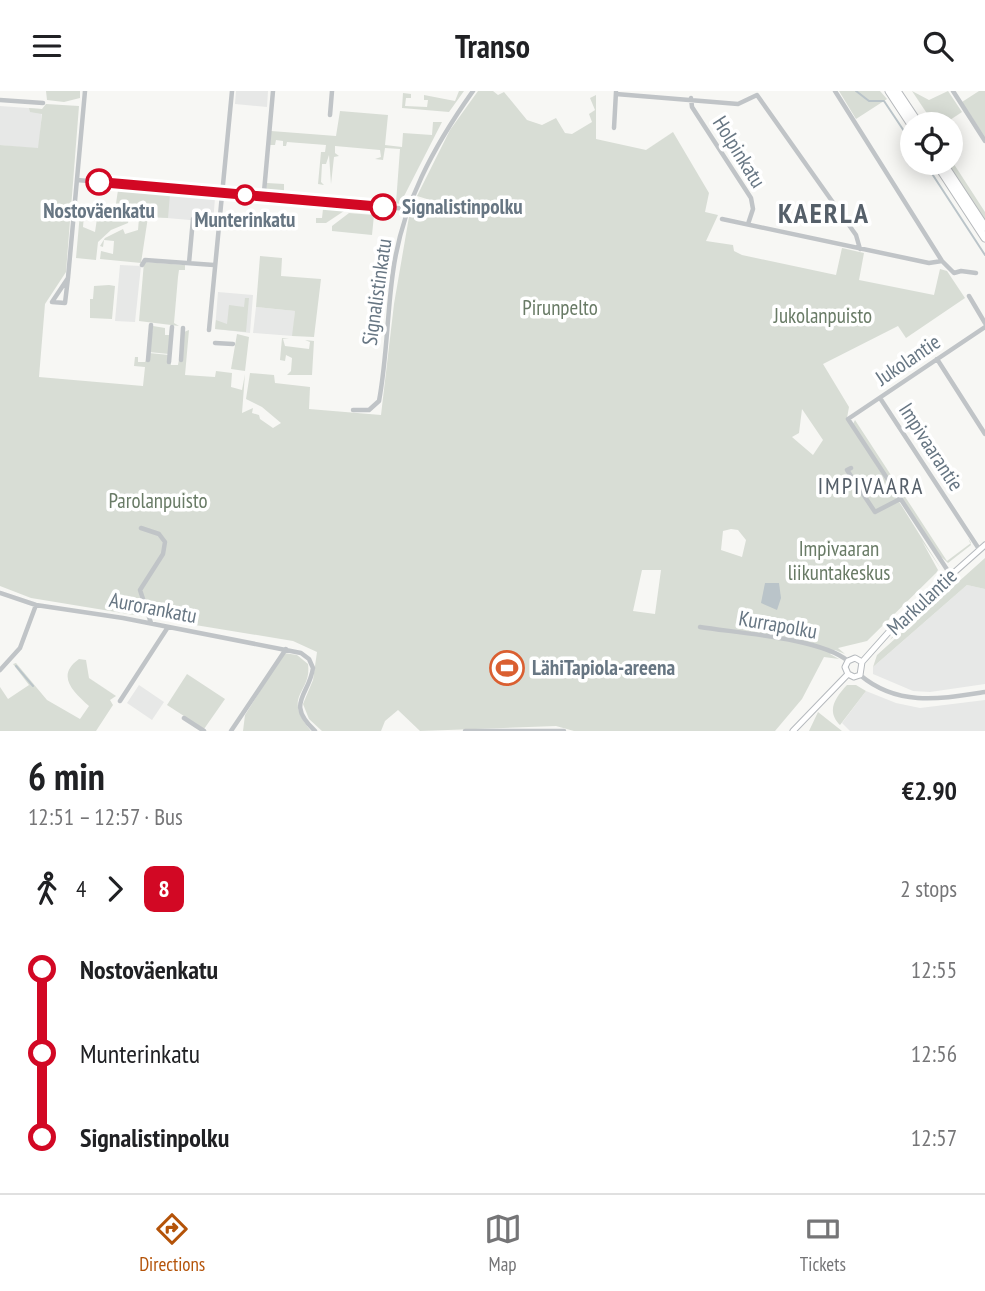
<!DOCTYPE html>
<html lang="en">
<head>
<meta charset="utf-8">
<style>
  :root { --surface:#fff; --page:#f2f2f2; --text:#202124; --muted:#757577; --line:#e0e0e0; --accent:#b45309 }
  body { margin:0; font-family:"PT Sans Narrow",sans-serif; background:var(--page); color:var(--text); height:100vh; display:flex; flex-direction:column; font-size:26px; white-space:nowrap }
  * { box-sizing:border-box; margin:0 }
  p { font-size:23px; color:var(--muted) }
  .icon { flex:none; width:38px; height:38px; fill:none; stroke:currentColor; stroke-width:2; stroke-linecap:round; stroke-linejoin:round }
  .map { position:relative; height:640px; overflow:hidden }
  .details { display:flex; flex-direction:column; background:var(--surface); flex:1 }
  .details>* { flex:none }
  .badge { padding:0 14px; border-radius:10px; font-size:24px; line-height:46px }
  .tools { position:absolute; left:900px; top:21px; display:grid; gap:14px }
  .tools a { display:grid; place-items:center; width:63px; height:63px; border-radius:50%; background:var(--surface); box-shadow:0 4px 18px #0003; font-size:35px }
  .map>.badge { position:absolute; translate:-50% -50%; box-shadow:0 0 0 4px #fff }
  .legs { display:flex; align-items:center; gap:10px; height:77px; padding:0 28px; font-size:23px }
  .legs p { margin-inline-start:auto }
  .headline { display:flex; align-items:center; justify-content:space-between; height:119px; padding:0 28px }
  h1 { font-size:38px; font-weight:700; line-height:52px }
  ul { padding:0 28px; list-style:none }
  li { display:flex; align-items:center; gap:24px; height:84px; font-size:26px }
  li i { display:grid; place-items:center; width:10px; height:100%; margin:0 9px; background:currentColor }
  li i::after { content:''; width:18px; height:18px; margin:-9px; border:5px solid; border-radius:50%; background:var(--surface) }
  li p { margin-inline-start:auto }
  li:first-child i { background:linear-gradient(#0000 50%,currentColor 0) }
  li:last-child i { background:linear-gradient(currentColor 50%,#0000 0) }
  header { display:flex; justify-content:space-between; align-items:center; height:91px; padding:0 28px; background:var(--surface); font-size:32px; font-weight:700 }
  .dock { display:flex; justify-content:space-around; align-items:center; height:98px; border-top:2px solid var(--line); background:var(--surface); font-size:19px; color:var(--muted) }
  .dock a { display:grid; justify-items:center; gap:4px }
  .dock .selected { color:var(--accent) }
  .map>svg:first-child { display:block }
  .built { fill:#e7e8e7 }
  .green { fill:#d8ddd5; fill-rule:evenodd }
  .water { fill:#bac4c9 }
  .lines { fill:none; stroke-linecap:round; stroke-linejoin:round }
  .stream { stroke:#bac4c9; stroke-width:2 }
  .major-casing { stroke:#b5b9bd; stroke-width:7 }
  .highway-casing { stroke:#b5b8bb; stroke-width:9 }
  .minor { stroke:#c0c4c7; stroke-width:4.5 }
  .major { stroke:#fff; stroke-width:5 }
  .highway { stroke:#fff; stroke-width:7 }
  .line-1-casing { stroke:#fff; stroke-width:16 }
  .line-1 { stroke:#d20824; stroke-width:10 }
  .stop-1-dot { fill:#fff; stroke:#d20824; stroke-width:3.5 }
  .labels { text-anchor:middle; stroke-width:7; stroke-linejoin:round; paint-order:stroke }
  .street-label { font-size:21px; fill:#677683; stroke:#fff }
  .stop-label { font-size:21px; font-weight:bold; fill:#677683; stroke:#fff }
  .park-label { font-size:21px; fill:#697b66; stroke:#fff }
  .poi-label { font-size:21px; font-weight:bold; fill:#677683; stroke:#fff; text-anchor:start }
  .neighbourhood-label { font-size:23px; letter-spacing:2px; fill:#555f69; stroke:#fff }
  .district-label { font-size:28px; font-weight:bold; letter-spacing:2px; fill:#555f69; stroke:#fff }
</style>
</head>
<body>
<header><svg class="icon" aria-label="menu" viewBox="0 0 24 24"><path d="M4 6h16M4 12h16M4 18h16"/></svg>Transo<svg class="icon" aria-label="search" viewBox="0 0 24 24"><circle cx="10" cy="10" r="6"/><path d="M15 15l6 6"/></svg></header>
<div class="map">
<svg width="985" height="640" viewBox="0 0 985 640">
  <rect width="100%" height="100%" fill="#f7f7f4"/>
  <path class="built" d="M236,0h32l-1,16 -32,-3z
    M0,15l42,3 -3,40 -39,-4z
    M157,102l58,5 -2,24 -58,-5z
    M120,174l21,1 -6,56 -20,-1z
    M218,201l35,3 -3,38 -35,-4z
    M256,216l39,4 -2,25 -40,-3z
    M967,494l18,4v95l-55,8 -17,-1 -40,-17v-7z
    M139,594l25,17 -12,18 -25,-17z
    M866,600l30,12 24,5 65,-8v31h-135l-8,-8z"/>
  <path class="green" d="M46,0h34v7l-16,4 -17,-2z
    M459,0h5l-15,21 -47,-4 1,-15 8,1v4h-5l-1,8 22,1 1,-7h-4v-5l31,6z
    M478,0h15l5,4 6,-3 23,28 15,5 14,-7 9,15 7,1 20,-12 -3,-8 6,-4 -5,-12 6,-3v44l50,11 27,-18 36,61 -4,19 13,3 -12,26 27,4 1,6 8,4 94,20 6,-27 22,5 -5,27 75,15 6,-26 7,2 18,27 -59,40 -8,-12 -75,38 26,43 -2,11 94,151 -19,-28 16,29 -2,3 -69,68 -29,7 7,6 -10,-4 -5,4 9,5 -15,-2 -22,42 -27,32h-201l-18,-5 -136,5 -22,-21 -13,11 -4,10h-59l-13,-12 -6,-15 10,-24 4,-28 -24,-11 -262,-43 -31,-12v-441l38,3 4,-34 -12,-2 -1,-4 13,1 4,-5 33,2 -13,166 -21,32 -6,73 104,9 2,-19 -11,-1 1,-9h3v5h7l4,-9 20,2 2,10h7l6,-33 5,-2 -4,45 30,2 1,-6 16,2 -1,14 11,3 3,-16 -3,39 11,-5 -1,5 7,2 1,4 13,9 8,-5 -19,-16 -16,-8 4,-26 24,2 1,8 35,4 -1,22 72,6 13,-111 16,-93 3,-6 15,1 3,8 -4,1 9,2 6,-9 18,2 1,-8 -19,-3 -2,4 -23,-7 33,-66zM802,318l21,31 -10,15 -21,-18 7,-4zM731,438l7,1 8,10 -4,17 -21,-7 2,-19zM642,479h19l-6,44 -22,-3z
    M839,0h41l7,8 -31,20z
    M912,0l17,9 19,-9 14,21 -18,12h-10z
    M979,0h6v46l-23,-35z
    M340,20l48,4 -3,30 17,2 1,-14 29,2 1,-13h9l-42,82 -4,-1 4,-54 -15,-1 -2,12 -8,-1 6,-2 -1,-7 -45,-4v7l4,3 -5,1 -3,27 -2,-29 -3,9h-4l-1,18 3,3 -6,-1 3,-32h4l1,-7 -39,-3 -1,4h-3v-5l-7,-1 -1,5h-5l1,-14 65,5z
    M950,67l35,54v10l-39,-59h4z
    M267,92l17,1v9l42,5 -61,-4z
    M118,99l52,4 -2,24 -20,-1 -7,46 -41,-4 1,-8 12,3 1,-13 -10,-1 -1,7 -3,-1 5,-8 18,-9 2,5 13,-4 1,-12 -10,-1 -1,6 -17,7 -13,12 -2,18 -20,-2 4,-45 15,-1 -2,3h-9l-1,12 12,5 3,-20 15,2 -3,2 4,1z
    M293,111l76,7 9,2h-34l-18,12h-10v-5h6l1,-9 -33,-3z
    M349,122l25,2 -2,20 -40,-4v-5z
    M260,165l22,2 -1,18 40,3 -7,58 -22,-1 3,-25 -39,-4z
    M144,171l41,3v5h-6l-1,7 -4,46 5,3 -40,-5z
    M109,194l6,1 -3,33 -22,-1v-19h3l1,-13z
    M245,207h4l-3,34 -31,-3 1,-9 11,4 2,-19 15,2z
    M153,235l12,2v7h4l1,-7 -1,26 -20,-2z
    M237,243l12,3 -4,34 -14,-2z
    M282,247l7,1h-6l2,7 24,3 1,-7 -5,-2 9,1 -2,34h-25l4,-4 1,-13 -6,-3 -1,6 -5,-1z
    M855,329l92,141 24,-18 -3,-5 3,7 -23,18 -10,-9 -85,-130z
    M985,467v31l-18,-4 -94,82 4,-12z
    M946,493l2,3 -58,53 13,-19z
    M284,562l13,2 11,9c4,30 -27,31 3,67h-68l2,-16z
    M79,568l7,1 3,18 27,18 -6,4 3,5 -17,26h-96v-44l8,12 21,-14 -16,-21 3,-1 31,37 33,19 9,-13c-15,-14 -34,-30 -10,-47z
    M187,583l38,25 -21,30 -37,-24z
    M847,594h9l10,6 -26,34c-14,-14 -5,-27 7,-40z
    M818,621l24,19h-33z"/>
  <path class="water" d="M765,492h14l2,15 -4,12 -16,-7z"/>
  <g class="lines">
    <path class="stream" d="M856,0l13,10h15l28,42
      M925,72l60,92
      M16,575l17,20"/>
    <g class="major-casing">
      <path id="major" d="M862,571l33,-37 90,-80
        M848,583l-3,-7 3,-6 7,-3 7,4
        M848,583l6,3 6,-2 2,-13
        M793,640l55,-57"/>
    </g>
    <g class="highway-casing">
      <path id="highway" d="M889,0l23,35
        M897,0l22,33
        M936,72l49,75
        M943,72l42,64"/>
    </g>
    <path class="minor" d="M835,0l107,170 12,12 7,-2 15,2
      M953,0l32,50
      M616,3l122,10 19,-9 99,140 4,14
      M691,7l1,9 59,91 2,11 -5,15
      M0,9l43,3
      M330,24l2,-24
      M614,37l2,-36
      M77,89l331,29
      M264,101l9,-101
      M722,128l207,44 13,-2
      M189,172l4,-44
      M142,174l3,-5 69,5
      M68,187l17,-187
      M68,187l-3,25 -13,-1z
      M969,205l16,27
      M209,239l23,-239
      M215,252l18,1
      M937,268l48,75
      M148,269l3,-35
      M181,269l2,-32
      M169,271l3,-35
      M880,307l99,151
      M353,319h16l10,-9c8,-43 8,-87 14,-129 9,-68 41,-126 80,-181
      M851,377l-4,2 28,42 25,-13
      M141,437l18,6 6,8 -2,12 -23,36 11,33
      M950,483l-102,-155 137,-92
      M0,502l36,12 87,13 178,35 8,6 4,9c-4,28 -28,35 2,63
      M700,536c37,6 120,11 148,34
      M0,579l20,-22 16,-43
      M860,584c38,32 80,24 125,17
      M120,610l48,-74
      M184,627l20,13
      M231,640l55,-82
      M465,640h99"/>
    <use href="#major" class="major"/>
    <use href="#highway" class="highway"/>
  </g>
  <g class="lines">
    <g class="line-1-casing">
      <path id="line-1" d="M99,91l284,25"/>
    </g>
    <use href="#line-1" class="line-1"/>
  </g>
  <defs>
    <g id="stadium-ring" transform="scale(1.75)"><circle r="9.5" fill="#fff" stroke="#da5f31" stroke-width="1.5"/><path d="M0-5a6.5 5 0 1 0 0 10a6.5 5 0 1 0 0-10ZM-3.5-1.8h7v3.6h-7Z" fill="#da5f31"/></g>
  </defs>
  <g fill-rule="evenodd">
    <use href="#stadium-ring" x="507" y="577"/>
  </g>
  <g class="stop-1-dot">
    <circle cx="99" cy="91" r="12"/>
    <circle cx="245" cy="104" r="9"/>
    <circle cx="383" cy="116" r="12"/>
  </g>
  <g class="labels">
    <g class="street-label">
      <text transform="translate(739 61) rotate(58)" y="7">Holpinkatu</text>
      <text transform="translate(377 201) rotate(-82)" y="7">Signalistinkatu</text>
      <text transform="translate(908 269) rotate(-34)" y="7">Jukolantie</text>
      <text transform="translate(931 356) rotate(57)" y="7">Impivaarantie</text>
      <text transform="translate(922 511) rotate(-43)" y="7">Markulantie</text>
      <text transform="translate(153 517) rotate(11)" y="7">Aurorankatu</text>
      <text transform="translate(778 534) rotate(10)" y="7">Kurrapolku</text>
    </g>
    <g class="stop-label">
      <text x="402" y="123" text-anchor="start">Signalistinpolku</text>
      <text x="99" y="127">Nostoväenkatu</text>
      <text x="245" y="136">Munterinkatu</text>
    </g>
    <g class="park-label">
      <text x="560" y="224">Pirunpelto</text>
      <text x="823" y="232">Jukolanpuisto</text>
      <text x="158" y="417">Parolanpuisto</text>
      <text x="839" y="465">Impivaaran<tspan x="839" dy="24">liikuntakeskus</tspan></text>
    </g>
    <g class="poi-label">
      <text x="532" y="584">LähiTapiola-areena</text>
    </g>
    <g class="neighbourhood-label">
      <text x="871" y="403">IMPIVAARA</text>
    </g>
    <g class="district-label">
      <text x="824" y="132">KAERLA</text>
    </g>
  </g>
</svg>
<div class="tools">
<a><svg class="icon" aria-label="locate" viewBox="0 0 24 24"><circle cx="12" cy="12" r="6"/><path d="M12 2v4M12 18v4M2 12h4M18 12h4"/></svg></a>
</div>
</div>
<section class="details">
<div class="headline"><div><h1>6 min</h1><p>12:51 – 12:57 · Bus</p></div><b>€2.90</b></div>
<div class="legs"><svg class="icon" aria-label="walk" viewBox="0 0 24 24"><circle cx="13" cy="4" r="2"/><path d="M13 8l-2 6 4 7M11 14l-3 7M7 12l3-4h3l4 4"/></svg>4<svg class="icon" aria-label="forward" viewBox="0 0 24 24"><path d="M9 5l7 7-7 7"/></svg><b class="badge" style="background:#d20824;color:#fff">8</b><p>2 stops</p></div>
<ul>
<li><i style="color:#d20824"></i><b>Nostoväenkatu</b><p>12:55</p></li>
<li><i style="color:#d20824"></i><span>Munterinkatu</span><p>12:56</p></li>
<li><i style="color:#d20824"></i><b>Signalistinpolku</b><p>12:57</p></li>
</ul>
</section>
<nav class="dock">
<a class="selected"><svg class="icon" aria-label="directions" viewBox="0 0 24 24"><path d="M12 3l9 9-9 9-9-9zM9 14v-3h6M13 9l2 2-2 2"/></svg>Directions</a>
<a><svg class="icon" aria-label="map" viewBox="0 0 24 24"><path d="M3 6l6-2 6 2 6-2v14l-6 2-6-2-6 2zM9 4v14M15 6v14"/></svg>Map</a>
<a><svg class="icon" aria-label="tickets" viewBox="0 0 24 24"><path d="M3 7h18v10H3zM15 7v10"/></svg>Tickets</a>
</nav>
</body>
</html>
